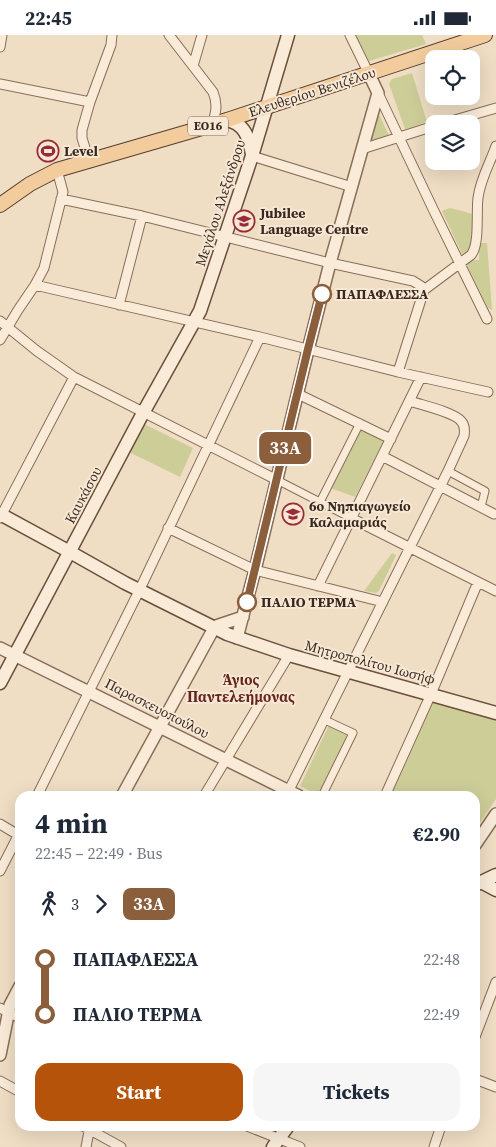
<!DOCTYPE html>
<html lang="en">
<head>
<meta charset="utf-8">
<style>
  :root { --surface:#fff; --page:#f6f6f7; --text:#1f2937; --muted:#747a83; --accent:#b45309 }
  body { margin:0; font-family:"Source Serif 4",serif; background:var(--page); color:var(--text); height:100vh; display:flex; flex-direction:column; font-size:19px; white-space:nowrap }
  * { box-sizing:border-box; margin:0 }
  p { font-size:16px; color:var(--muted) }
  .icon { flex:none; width:28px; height:28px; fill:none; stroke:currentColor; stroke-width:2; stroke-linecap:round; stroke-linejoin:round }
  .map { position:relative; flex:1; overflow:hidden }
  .panel { position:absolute; left:15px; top:756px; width:465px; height:340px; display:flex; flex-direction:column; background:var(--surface); border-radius:15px; box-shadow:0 5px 20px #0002 }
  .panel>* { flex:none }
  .badge { padding:0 10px; border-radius:8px; font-size:18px; line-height:32px }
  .buttons { position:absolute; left:425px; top:15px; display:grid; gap:10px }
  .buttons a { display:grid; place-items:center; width:55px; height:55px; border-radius:10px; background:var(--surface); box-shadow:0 5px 20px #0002; font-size:25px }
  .map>.badge { position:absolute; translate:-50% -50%; box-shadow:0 0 0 2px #fff }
  .legs { display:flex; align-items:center; gap:8px; height:55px; padding:0 20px; font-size:16px }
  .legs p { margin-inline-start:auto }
  .headline { display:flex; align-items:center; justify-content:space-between; height:85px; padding:0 20px }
  h1 { font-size:28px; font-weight:700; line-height:38px }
  .primary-button { display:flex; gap:10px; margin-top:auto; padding:10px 20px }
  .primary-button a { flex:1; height:58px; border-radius:15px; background:var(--accent); color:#fff; font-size:20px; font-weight:700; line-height:58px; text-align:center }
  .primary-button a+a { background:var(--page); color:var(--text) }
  ul { padding:0 20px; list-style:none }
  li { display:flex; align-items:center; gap:18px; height:55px; font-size:19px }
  li i { display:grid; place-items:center; width:8px; height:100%; margin:0 6px; background:currentColor }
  li i::after { content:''; width:12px; height:12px; margin:-6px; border:4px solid; border-radius:50%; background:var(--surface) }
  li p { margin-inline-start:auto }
  li:first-child i { background:linear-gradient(#0000 50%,currentColor 0) }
  li:last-child i { background:linear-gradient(currentColor 50%,#0000 0) }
  .status { display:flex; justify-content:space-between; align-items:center; height:35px; padding:0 25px; background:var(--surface); direction:ltr }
  .status svg { height:14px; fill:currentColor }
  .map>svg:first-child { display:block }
  .green { fill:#cdcd98 }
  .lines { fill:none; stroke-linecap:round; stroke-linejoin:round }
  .pedestrian-casing { stroke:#896e5a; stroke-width:9 }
  .minor-casing { stroke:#896e5a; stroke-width:11 }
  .tertiary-casing { stroke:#896e5a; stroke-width:14 }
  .secondary-casing { stroke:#6b4f3d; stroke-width:15 }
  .primary-casing { stroke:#573d2f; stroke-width:16 }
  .pedestrian { stroke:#f9ebd8; stroke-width:7 }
  .minor { stroke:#f9ebd8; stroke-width:9 }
  .tertiary { stroke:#f9ebd8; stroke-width:11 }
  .secondary { stroke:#f9ebd8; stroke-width:12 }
  .primary { stroke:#f2cc9c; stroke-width:14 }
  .line-1-casing { stroke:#fff; stroke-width:11 }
  .line-1 { stroke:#8b5e3c; stroke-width:8 }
  .stop-1-dot { fill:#fff; stroke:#8b5e3c; stroke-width:2.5 }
  .labels { text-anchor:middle; stroke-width:4; stroke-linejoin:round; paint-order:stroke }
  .shield { fill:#f6e8d4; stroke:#726255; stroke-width:1 }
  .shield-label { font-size:12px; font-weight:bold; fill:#39281e }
  .street-label { font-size:14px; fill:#39281e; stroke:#f6e8d4 }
  .poi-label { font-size:14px; font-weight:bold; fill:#39281e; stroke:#f6e8d4; text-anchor:start }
  .stop-label { font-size:14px; font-weight:bold; fill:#39281e; stroke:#f6e8d4; text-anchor:start }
  .neighbourhood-label { font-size:15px; font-weight:bold; fill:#66241d; stroke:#f6e8d4 }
</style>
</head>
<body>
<div class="status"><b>22:45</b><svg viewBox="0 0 49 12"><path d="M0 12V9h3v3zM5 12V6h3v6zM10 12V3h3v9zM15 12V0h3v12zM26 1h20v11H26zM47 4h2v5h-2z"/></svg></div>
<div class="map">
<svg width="496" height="1112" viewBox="0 0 496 1112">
  <rect width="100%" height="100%" fill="#efddc4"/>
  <path class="green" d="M355,0h67l4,9 -57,17z
    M412,38l15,49 -22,7 -16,-45 3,-5z
    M379,79l10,22 -18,5z
    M450,173l23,6 1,28 -2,5 -7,9h-2l-21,-45z
    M479,208h8l5,67 -4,-2 -22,-45 5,-3h8z
    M144,389l49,24 -13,29 -51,-25z
    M360,392l24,13 -29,57 -25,-9z
    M392,518l4,2 -17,36 -3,2 -12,-2z
    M434,665l62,19v80l-21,31v-34h-84z
    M330,688l23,10 -33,63 -20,-10z"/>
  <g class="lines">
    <g class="pedestrian-casing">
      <path id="pedestrian" d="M448,436l37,20 -4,16
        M277,445l74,38
        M320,467l40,-79
        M322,761l31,-63 -28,-13"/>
    </g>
    <g class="minor-casing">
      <path id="minor" d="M169,0l44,57c5,12 3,21 -1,33
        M350,0l19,39
        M0,12l2,-12
        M193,31l9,-31
        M0,49l90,18
        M378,58l55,116 54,110
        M441,89l55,-16
        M362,114l72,-23
        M252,121l100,31
        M89,126l-7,-23v-8l8,-28 21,-57 1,-10
        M61,164l81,17 188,47 83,18 8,5 3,4
        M35,250l225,52 138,35 90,20
        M119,270l23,-89
        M0,286l37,30 37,26 203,103
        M0,305l18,-30 17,-25 9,-17 19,-76 -6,-22
        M398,337l26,-82 47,-35c9,-11 5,-42 7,-57 2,-18 12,-35 18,-52
        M298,359l93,45
        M382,421l112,58
        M0,483l74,-141
        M351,483l145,73
        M168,493l87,42 128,32
        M318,551l103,-209
        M37,761l102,-205 121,-254
        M204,761l85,-141
        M286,761l162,-325 16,-35c1,-6 1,-11 -3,-15 -7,-9 -40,-16 -51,-20
        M385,761l46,-102 47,-112
        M0,789l20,12
        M0,836l20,-39
        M0,973l20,10
        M475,1002l21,-55
        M475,1044l21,8
        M0,1046l20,11
        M83,1091l38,21
        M247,1091l53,21
        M86,1112l4,-21
        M434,1112l7,-21"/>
    </g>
    <g class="tertiary-casing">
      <path id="tertiary" d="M237,603l18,-68 53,-220 22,-87 48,-170 -9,-19
        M0,613l299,148
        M122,761l92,-168 2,-2 27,-9
        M475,810l21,-31
        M0,1020l10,-50 10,-19"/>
    </g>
    <g class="secondary-casing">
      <path id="secondary" d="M225,85c20,2 24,19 27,34
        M0,479l70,38 55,31 102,51 62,21 207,58
        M0,648l143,-270 57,-102 52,-155 36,-121
        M481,847l15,8
        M475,850l21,-10
        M273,1112l15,-21"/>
    </g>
    <g class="primary-casing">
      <path id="primary" d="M0,170l30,-21 27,-14 155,-45 273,-90"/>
    </g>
    <use href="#pedestrian" class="pedestrian"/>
    <use href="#minor" class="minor"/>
    <use href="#tertiary" class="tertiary"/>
    <use href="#secondary" class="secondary"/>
    <use href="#primary" class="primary"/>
  </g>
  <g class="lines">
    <g class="line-1-casing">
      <path id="line-1" d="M247,567l61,-253 14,-55"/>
    </g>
    <use href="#line-1" class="line-1"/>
  </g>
  <defs>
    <g id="stadium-ring" transform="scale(1.125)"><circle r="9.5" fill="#f6e8d4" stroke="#992a38" stroke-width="1.5"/><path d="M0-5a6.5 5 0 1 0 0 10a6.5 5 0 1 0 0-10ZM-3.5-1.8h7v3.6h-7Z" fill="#992a38"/></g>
    <g id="school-ring" transform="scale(1.125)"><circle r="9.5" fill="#f6e8d4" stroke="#992a38" stroke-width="1.5"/><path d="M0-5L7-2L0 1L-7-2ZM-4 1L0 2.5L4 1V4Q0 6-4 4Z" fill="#992a38"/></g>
  </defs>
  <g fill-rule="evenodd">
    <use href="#stadium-ring" x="48" y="116"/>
    <use href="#school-ring" x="244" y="186"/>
    <use href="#school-ring" x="293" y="479"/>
  </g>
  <g class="stop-1-dot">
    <circle cx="322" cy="259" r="9"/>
    <circle cx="247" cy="567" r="9"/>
  </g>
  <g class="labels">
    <rect class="shield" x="188" y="81.5" width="40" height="19" rx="4"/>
    <g class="shield-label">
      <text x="208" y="95">ΕΟ16</text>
    </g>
    <g class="street-label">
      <text transform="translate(312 57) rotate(-18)" y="5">Ελευθερίου Βενιζέλου</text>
      <text transform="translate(220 168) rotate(-72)" y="5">Μεγάλου Αλεξάνδρου</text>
      <text transform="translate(83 460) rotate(-62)" y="5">Καυκάσου</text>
      <text transform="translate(370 627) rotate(15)" y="5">Μητροπολίτου Ιωσήφ</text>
      <text transform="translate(157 673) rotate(27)" y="5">Παρασκευοπούλου</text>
    </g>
    <g class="poi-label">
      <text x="64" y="121">Level</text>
      <text x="260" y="183">Jubilee<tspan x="260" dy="16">Language Centre</tspan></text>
      <text x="309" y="476">6ο Νηπιαγωγείο<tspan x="309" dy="16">Καλαμαριάς</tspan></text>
    </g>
    <g class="stop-label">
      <text x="336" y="264">ΠΑΠΑΦΛΕΣΣΑ</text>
      <text x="261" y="572">ΠΑΛΙΟ ΤΕΡΜΑ</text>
    </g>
    <g class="neighbourhood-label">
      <text x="241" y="650">Άγιος<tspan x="241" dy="17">Παντελεήμονας</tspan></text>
    </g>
  </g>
</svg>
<div class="buttons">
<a><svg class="icon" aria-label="locate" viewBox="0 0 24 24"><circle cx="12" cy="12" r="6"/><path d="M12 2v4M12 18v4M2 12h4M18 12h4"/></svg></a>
<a><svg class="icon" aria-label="layers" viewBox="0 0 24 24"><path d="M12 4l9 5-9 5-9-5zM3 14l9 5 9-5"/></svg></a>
</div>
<b class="badge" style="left:285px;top:413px;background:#8b5e3c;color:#fff">33A</b>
<section class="panel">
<div class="headline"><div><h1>4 min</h1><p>22:45 – 22:49 · Bus</p></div><b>€2.90</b></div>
<div class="legs"><svg class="icon" aria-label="walk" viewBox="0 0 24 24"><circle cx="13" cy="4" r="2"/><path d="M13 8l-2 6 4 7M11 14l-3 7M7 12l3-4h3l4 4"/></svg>3<svg class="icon" aria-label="forward" viewBox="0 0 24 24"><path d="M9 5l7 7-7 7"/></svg><b class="badge" style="background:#8b5e3c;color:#fff">33A</b></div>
<ul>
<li><i style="color:#8b5e3c"></i><b>ΠΑΠΑΦΛΕΣΣΑ</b><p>22:48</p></li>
<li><i style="color:#8b5e3c"></i><b>ΠΑΛΙΟ ΤΕΡΜΑ</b><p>22:49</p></li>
</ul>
<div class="primary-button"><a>Start</a><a>Tickets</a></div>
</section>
</div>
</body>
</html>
